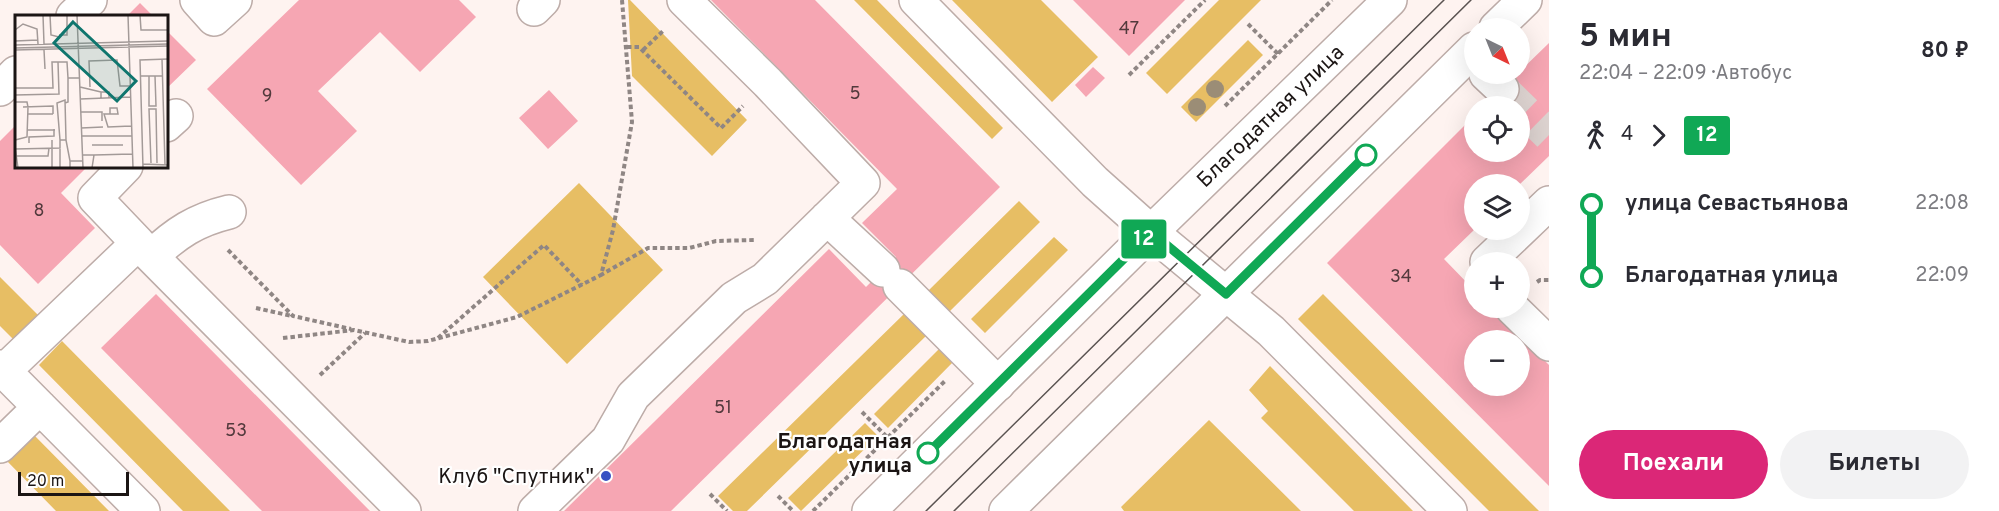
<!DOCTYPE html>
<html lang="ru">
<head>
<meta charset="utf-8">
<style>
  :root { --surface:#fff; --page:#f2f2f3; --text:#2b2b33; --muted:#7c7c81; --accent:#db2777 }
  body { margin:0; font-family:Overpass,sans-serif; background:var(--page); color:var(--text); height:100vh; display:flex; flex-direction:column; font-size:22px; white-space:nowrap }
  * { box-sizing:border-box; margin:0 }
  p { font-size:20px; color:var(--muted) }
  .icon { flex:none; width:33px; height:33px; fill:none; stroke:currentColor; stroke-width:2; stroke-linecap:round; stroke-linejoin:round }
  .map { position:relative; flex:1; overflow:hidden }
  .side { display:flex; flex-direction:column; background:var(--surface); width:450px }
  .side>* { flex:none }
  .badge { padding:0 12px; border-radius:4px; font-size:21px; line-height:39px }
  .needle { width:39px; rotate:137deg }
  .buttons { position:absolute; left:1464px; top:18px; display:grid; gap:12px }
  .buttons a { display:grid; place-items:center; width:66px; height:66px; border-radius:50%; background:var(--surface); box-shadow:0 6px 24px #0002; font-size:30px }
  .scale { position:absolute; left:18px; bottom:15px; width:111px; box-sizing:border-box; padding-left:6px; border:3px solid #1b1514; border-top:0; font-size:16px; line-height:21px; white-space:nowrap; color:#1b1514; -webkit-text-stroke:4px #fff; paint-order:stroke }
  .map>.badge { position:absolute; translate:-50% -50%; box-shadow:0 0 0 3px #fff }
  .legs { display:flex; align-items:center; gap:9px; height:66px; padding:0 30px; font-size:20px }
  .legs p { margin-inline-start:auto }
  .headline { display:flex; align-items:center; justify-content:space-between; height:102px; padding:0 30px }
  h1 { font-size:33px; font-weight:700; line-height:45px }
  .action { display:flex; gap:12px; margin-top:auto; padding:12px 30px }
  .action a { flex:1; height:69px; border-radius:36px; background:var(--accent); color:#fff; font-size:24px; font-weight:700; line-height:69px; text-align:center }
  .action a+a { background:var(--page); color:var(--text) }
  ul { padding:0 30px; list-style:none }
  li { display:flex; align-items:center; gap:21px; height:72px; font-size:22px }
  li i { display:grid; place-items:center; width:9px; height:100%; margin:0 8px; background:currentColor }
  li i::after { content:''; width:15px; height:15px; margin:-8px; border:4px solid; border-radius:50%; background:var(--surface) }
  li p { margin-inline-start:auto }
  li:first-child i { background:linear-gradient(#0000 50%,currentColor 0) }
  li:last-child i { background:linear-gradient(currentColor 50%,#0000 0) }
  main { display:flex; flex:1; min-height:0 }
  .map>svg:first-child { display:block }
  .green { fill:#e7be64 }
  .building { fill:#f6a6b3; fill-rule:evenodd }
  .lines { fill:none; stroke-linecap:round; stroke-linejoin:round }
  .minor-tunnel { stroke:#dcd2cf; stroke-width:33; stroke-dasharray:33 16; stroke-linecap:butt }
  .minor-casing { stroke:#bdaca8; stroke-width:36 }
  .major-casing { stroke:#bdaca8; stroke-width:36 }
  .path { stroke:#8f8684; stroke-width:4; stroke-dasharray:4.5 3; stroke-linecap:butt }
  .minor { stroke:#fff; stroke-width:33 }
  .major { stroke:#fff; stroke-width:33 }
  .tram { stroke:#5a5351; stroke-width:1.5 }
  .tree { fill:#9b8d76 }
  .line-1-casing { stroke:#fff; stroke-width:14 }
  .line-1 { stroke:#10a855; stroke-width:9 }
  .stop-1-dot { fill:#fff; stroke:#10a855; stroke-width:3 }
  .poi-dot { fill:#3751c3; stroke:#fff; stroke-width:2 }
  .labels { text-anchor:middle; stroke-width:4.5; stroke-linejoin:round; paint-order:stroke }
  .number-label { font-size:18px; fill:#52393c }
  .street-label { font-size:21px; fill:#1b1514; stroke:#fff }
  .stop-label { font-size:21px; font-weight:bold; fill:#1b1514; stroke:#fff; text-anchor:end }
  .poi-label { font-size:21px; fill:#1b1514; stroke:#fff; text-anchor:end }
  .inset-road { fill:none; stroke:#a39a98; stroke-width:1.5 }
  .view { fill:#0f766e; fill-opacity:0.15; stroke:#0f766e; stroke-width:3 }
  .inset-edge { fill:none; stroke:#1b1514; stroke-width:3 }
</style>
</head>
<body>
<main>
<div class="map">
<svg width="1549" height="511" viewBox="0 0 1549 511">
  <rect width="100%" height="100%" fill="#fef3f0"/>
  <path class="green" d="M628,0h2l117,120 -35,36 -80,-80z
    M854,0h23l126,128 -11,11z
    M952,0h89l57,57 -46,45z
    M1219,0h42l-94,94 -21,-21z
    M1248,40l15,15 -67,67 -15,-15z
    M579,183l84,87 -96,94 -84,-87z
    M1019,201l21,21 -91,90 -21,-21z
    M1054,237l14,13 -83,83 -14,-14z
    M0,277l41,41 -25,24 -16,-16z
    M1323,294l216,217h-50l-191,-192z
    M905,313l22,22 -180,176h-14l-15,-15z
    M62,341l168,170h-47l-144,-146z
    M941,347l14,13 -67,68 -14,-14z
    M1270,366l143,145h-59l-93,-93 7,-7 -19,-21z
    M1209,420l92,91h-177l-3,-4z
    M865,423l13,13 -77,75 -13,-13z
    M33,434l76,77h-53l-50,-51z"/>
  <path class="building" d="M299,0h160l17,17 -56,55 -40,-40 -62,59 39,40 -56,54 -94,-96z
    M711,0h104l185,187 -329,324h-107l265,-262 37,38 30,-30 -34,-34 35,-34z
    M1073,0h112l-56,56z
    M140,3l13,13h-26z
    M166,30l30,30 -30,29z
    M1549,43v113l-29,28h-46v46l-30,29 30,31v18h18l57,57v121l-222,-223 147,-147v36h46v-46h-36zM1474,340h46v46h-46z
    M1093,67l12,11 -19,19 -11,-12z
    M549,90l29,31 -30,28 -29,-31z
    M16,125v41h72l-27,27 34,35 -57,56 -38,-39v-104z
    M156,294l214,217h-108l-161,-163z"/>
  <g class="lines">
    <path class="minor-tunnel" d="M1502,89l47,46"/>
    <g class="minor-casing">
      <path id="minor" d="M197,0l17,19 21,-19
        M916,0l179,182 56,50 120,99 179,180
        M534,9l9,-9
        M73,16l17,-16
        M1486,74l16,15
        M0,89l16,-16
        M166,125l10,-9
        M126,166l-31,32 43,45
        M827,218l56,52
        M152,256c24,-23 44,-36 77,-44
        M1487,262l62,-59
        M900,286l98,98
        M1512,308l37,36
        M0,367l143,144
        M4,371l134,-128 266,268
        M0,446l40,-39
        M535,511l73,-71 25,-44 101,-98 31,-19 98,-96 -95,-100 -84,-83"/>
    </g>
    <g class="major-casing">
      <path id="major" d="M1496,28l29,-28
        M869,511l282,-279 239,-232
        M1006,511l468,-462"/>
    </g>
    <path class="path" d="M622,0l10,122 -19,108 -12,45 47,-27h41l27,-7 38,-1
      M1248,24l30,30
      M627,47h12l82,81 22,-22
      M643,50l20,-19
      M1129,75l76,-75
      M1225,106l107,-106
      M228,250l65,66 58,13
      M1537,282l3,-2h9
      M256,308l36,8
      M283,338l71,-8 55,12 19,-1 89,-24 84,-42
      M438,338l106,-93 38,40
      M320,375l45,-42
      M862,412l26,26
      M710,494l17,17
      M778,496l15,15
      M813,511l132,-130"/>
    <use href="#minor" class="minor"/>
    <use href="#major" class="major"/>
    <path class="tram" d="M926,511l518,-511
      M954,511l517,-511"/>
  </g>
  <g class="tree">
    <circle cx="1215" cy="89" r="9"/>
    <circle cx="1197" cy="107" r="9"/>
  </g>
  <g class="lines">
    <g class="line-1-casing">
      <path id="line-1" d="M928,453l223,-221 75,62 140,-139"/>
    </g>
    <use href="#line-1" class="line-1"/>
  </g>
  <g class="stop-1-dot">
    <circle cx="1366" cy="155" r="10"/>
    <circle cx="928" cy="453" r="10"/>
  </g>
  <circle class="poi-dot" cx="606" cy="476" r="6"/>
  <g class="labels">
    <g class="number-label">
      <text x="1129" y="34">47</text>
      <text x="855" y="99">5</text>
      <text x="267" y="101">9</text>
      <text x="39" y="216">8</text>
      <text x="1401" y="282">34</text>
      <text x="723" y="413">51</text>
      <text x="236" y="436">53</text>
    </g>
    <g class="street-label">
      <text transform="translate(1270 116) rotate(-44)" y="7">Благодатная улица</text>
    </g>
    <g class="stop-label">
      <text x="912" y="448">Благодатная<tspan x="912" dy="24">улица</tspan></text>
    </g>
    <g class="poi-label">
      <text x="594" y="483">Клуб "Спутник"</text>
    </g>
  </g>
  <g transform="translate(15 15)">
    <rect width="153" height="153" fill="#fef3f0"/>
    <path class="inset-road" d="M28,0l1,29M35,0l1,20 8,2M62,0l6,153M113,0l5,153M125,0l1,15h27M0,15l8,-6 14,5 1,15M44,20h8v-20M0,26l23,-1M0,30l153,-4M0,33l153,-4M0,35l153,-4M29,35l1,19M147,44l3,106M125,61h22M134,61v30h7l-1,-30M65,72l21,5M75,72l-1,-26 28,-1 3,26h10M0,73h38l-1,-26h15l1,16h12M0,80l44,-1 -1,-32M86,83v-6h8v6M65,84l51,-2M0,87h12l1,5 -1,30 -12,3M50,88l3,-1v-24M8,92l30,-1v8M66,97h21v9M0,98v22M13,99h25M95,99v-6h7l1,6h-14l4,13 23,-1M66,113l22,-1M12,115h28M67,121h50M37,125v28M45,125l-3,-37 8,-3 1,40M14,128v-6l25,-1v-7M77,130h31M0,132l3,21M0,134l45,-1v-8h6l4,21M45,134v19M68,140h11l-2,13M79,140l38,-1M0,141h33l1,-8M136,148l-2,-54h7l1,54M128,149l25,1M55,153v-7h12M128,153l-3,-108 28,-1"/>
    <path class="view" d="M58,7l63,59 -19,20 -63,-58z"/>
    <rect width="153" height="153" class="inset-edge"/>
  </g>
</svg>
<div class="buttons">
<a><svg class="needle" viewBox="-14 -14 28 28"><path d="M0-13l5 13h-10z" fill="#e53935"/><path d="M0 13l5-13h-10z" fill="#7c7c81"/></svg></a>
<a><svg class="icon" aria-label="locate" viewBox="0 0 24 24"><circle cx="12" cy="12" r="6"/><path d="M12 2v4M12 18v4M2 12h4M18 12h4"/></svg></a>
<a><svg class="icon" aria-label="layers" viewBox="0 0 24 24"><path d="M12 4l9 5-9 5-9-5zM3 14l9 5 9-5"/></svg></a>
<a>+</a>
<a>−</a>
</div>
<div class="scale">20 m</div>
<b class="badge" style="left:1144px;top:239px;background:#10a855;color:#fff">12</b>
</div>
<section class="side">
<div class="headline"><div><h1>5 мин</h1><p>22:04 – 22:09 · Автобус</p></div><b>80 ₽</b></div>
<div class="legs"><svg class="icon" aria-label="walk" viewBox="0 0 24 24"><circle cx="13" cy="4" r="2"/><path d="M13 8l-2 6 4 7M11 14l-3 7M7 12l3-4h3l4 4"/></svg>4<svg class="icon" aria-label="forward" viewBox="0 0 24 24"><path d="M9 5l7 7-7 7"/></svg><b class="badge" style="background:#10a855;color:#fff">12</b></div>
<ul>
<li><i style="color:#10a855"></i><b>улица Севастьянова</b><p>22:08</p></li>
<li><i style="color:#10a855"></i><b>Благодатная улица</b><p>22:09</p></li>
</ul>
<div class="action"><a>Поехали</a><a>Билеты</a></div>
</section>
</main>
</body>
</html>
